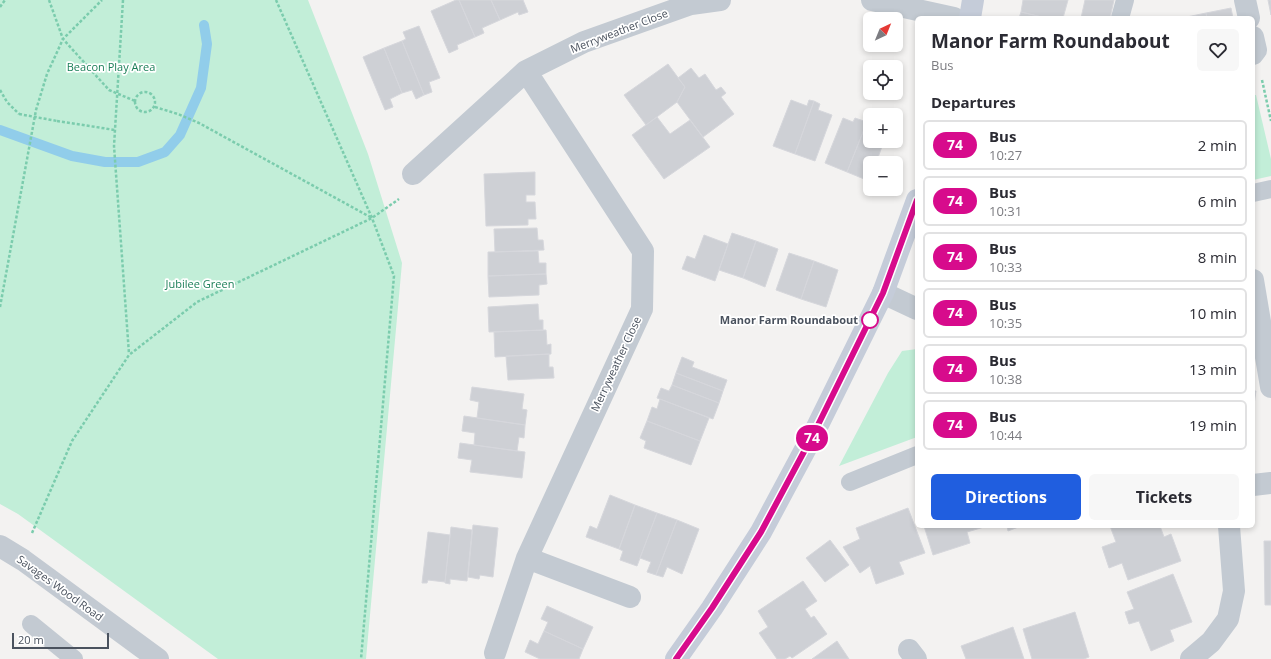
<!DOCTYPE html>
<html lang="en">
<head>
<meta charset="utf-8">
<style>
  :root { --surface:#fff; --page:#f7f7f7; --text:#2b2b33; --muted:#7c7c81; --line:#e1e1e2; --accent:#205edf }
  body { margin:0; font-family:"Open Sans",sans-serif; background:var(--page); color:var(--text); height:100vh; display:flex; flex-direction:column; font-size:15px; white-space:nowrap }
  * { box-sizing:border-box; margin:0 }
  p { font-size:13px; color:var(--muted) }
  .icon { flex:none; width:22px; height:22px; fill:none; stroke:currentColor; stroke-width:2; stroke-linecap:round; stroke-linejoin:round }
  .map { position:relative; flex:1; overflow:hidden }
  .panel { position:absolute; left:915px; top:16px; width:340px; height:512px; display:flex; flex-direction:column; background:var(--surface); border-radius:6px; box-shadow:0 2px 6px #0003 }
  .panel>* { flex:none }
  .badge { padding:0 8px; border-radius:13px; font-size:14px; line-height:26px }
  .needle { width:26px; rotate:43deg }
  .buttons { position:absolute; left:863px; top:12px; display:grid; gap:8px }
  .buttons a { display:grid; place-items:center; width:40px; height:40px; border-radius:6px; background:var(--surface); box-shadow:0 2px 6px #0003; font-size:20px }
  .scale { position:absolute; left:12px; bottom:10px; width:97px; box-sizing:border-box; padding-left:4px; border:2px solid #4a525e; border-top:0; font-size:11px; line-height:14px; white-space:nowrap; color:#4a525e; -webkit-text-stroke:3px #fff; paint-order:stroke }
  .map>.badge { position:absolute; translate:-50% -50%; box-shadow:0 0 0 2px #fff }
  h2 { padding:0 16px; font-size:15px; line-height:36px }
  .round { display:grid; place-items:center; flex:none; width:42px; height:42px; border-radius:6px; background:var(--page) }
  .overview { display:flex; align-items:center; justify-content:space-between; height:68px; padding:0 16px }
  h1 { font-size:19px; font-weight:700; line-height:30px }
  .button { display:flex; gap:8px; margin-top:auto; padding:8px 16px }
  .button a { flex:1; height:46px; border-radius:6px; background:var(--accent); color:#fff; font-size:16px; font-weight:700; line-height:46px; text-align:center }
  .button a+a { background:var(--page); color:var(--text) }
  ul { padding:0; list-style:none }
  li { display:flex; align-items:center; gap:12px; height:50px; margin:0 8px 6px; padding:0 8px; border:2px solid var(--line); border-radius:6px }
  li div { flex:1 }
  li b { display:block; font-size:15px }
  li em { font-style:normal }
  li .badge { min-width:44px; font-weight:700; text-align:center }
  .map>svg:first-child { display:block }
  .green { fill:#c2eed8 }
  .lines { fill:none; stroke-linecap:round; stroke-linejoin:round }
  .stream { stroke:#91cdea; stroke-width:10 }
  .building { fill:#ced0d5; stroke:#d6d7dc }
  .path { stroke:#7bccad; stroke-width:2.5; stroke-dasharray:3 2; stroke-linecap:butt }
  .lane { stroke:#c3cad2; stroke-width:18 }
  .street { stroke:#c3cad2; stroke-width:22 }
  .secondary { stroke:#c5ccd9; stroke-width:22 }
  .path-bridge { stroke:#7bccad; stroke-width:2.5; stroke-dasharray:3 2; stroke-linecap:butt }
  .line-casing { stroke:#fff; stroke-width:9 }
  .line { stroke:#d70b8c; stroke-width:6 }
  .stop-dot { fill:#fff; stroke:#d70b8c; stroke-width:2 }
  .labels { text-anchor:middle; stroke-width:3.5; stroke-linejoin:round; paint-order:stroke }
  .street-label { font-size:11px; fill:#4a525e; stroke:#fff }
  .park-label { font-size:11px; fill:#1b7f58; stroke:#fff }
  .stop-label { font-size:11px; font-weight:bold; fill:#4a525e; stroke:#fff; text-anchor:end }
</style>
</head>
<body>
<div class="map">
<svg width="1271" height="659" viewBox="0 0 1271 659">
  <rect width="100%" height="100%" fill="#f3f2f1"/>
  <path class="green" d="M0,0h308l60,154 34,109 -36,396h-148l-200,-145 -18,-10z
    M1253,95h3l15,64v17l-18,4z
    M917,349v88l-78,29 49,-93 14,-22z"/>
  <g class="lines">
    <path class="stream" d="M0,130l72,26 33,6h33l27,-10 15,-17 21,-47 6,-44 -3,-19"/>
  </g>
  <path class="building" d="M456,0h3l16,37 -18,8 1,4 -9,4 -18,-42z
    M459,0h32l9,20 -18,8 2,5 -9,4z
    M491,0h32l5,12 -9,3 -1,-3 -18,8z
    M1023,0h45l-5,18h-17l-25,-6z
    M1085,0h29l-4,18h-29z
    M1268,0h3v15z
    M1231,8l2,10h-26l-1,-5z
    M1021,12l25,6h-27z
    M1206,13l1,5h-25z
    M419,26l21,52 -11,4 3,10 -8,3 -22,-54 4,-2 -3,-7z
    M402,41l22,54 -8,4 -4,-9 -10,3 -18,-45z
    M384,48l18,45 -12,6 3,8 -8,3 -22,-53z
    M668,64l17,23 -8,15 -31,23 -22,-30z
    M691,68l8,10 6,-4 11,16 5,-3 5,6 -5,4 13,17 -31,23 -26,-35 8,-15 -7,-9z
    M791,100l16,6 2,-6 5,1 -19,53 -22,-8z
    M814,101l6,3 -2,6 14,5 -17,46 -20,-7z
    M657,117l13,17 20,-14 20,27 -46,32 -32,-44z
    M843,118l10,4 2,-4 12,4 -20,50 -22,-9z
    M867,122l3,1v18h14l-8,22h-6l-1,18 -22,-9z
    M535,172v23h-9v7h9l1,17h-8v6l-42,1 -2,-52z
    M537,228l1,12h5l1,10 -49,2 -1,-23z
    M732,233l24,8 -13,37 -24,-8z
    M704,235l24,9 -13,37 -33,-12 5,-13 8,3z
    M756,241l22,8 -13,38 -22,-9z
    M538,251l1,12h7v11l-58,2v-24z
    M789,253l25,8 -13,38 -25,-9z
    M814,261l24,9 -12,37 -25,-8z
    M546,274l1,10 -8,1v10l-50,2 -1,-21z
    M538,304l1,16h4v10l-54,2 -1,-25z
    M546,330l1,15 4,-1v10l-56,3 -1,-25z
    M549,354v13h4l1,11 -46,2 -2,-24z
    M682,357l12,5 -2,5 35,13 -4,11 -47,-18z
    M676,373l47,18 -4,12 -47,-18z
    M672,385l47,18 -6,16 -56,-21 4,-10 8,3z
    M472,387l52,7 -2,15 5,1 -2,15 -48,-7 2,-16 -9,-2z
    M1253,391h3l-3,20z
    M660,399l49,19 -9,23 -53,-20 5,-14 5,2z
    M464,416l61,9 -1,13 -5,-1 -2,14 -43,-6 1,-12 -13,-2z
    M647,421l53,20 -9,24 -47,-17 2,-7 -6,-3z
    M460,443l65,9 -3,26 -52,-6 2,-12 -14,-2z
    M610,495l25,10 -16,44 -33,-12 4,-11 7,3z
    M635,505l22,8 -20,53 -17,-6 3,-9 -4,-2z
    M908,508l17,45 -26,9 5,12 -28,10 -6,-18 -10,7 -17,-26 17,-8 -4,-11z
    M657,513l20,7 -21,55 -9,-3 4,-10 -11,-4z
    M677,520l22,9 -17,45 -15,-7 -4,10 -7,-2z
    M473,525l25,3 -5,49 -13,-2 -1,4 -11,-2z
    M924,526h60v1l-17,5 3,11 -37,12z
    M1007,526h14l-13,5z
    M1110,526h50l4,11 7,-3 10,27 -53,19 -6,-17 -13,5 -7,-21 14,-5z
    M451,527l21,3 -5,51 -17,-2v5l-5,-1v-1z
    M428,532l22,3 -5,47 -17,-2 -1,3h-5z
    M830,540l19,25 -24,17 -19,-24z
    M1264,541h7v64h-6z
    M1173,574l19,48 -22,8 4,11 -23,10 -12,-30 -10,3 -4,-12 9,-3 -7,-17z
    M803,581l14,20 -12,8 6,9 3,-2 13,18 -35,24 -2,-2 -5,3h-8l-18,-26 9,-6 -10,-16z
    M547,606l46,21 -10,22 -39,-18 4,-9 -7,-3z
    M1075,612l14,45 -5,2h-52l-9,-30z
    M1013,627l11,32h-58l-5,-13z
    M544,631l39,18 -4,10h-39l-15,-7 5,-12 8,4z
    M837,641l12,18h-37z"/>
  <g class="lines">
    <path class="path" d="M49,0l14,39 46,51 26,11
      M123,0l-9,146 15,208
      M276,0l96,218 22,58 -33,383
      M0,7l5,-7
      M1262,80l9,41
      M0,90l7,12 12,12
      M135 102a10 10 0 1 1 20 0a10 10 0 1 1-20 0Z
      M155,107l23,7 21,9 173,95
      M57,121l58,9
      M0,307l36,-197 11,-36 16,-35 39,-39
      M32,533l40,-92 57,-86 68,-53 175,-84 27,-19"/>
    <path class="lane" d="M1120,18l5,-18
      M1253,193l18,-4
      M850,482l67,-27
      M31,624l43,35"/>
    <path class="street" d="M872,0l82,18
      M1245,0l4,18
      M1253,37l3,13 -3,4
      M413,174l113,-103 58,-29 107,-38 29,-4
      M1253,280l18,107
      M883,293l34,16
      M1253,485l18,-2
      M0,546l23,14 135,99
      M527,558l103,39
      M909,650l7,9
      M495,653l32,-95 115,-249 1,-58 -117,-180
      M1191,659l20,-17 17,-23 6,-28 -5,-65"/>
    <path class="secondary" d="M970,18l3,-18
      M676,659l36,-51 49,-76 53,-99 69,-140 34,-93"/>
    <path class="path-bridge" d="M19,114l38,7"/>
  </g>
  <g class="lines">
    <g class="line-casing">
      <path id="line" d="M676,659l36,-51 49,-76 53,-99 69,-140 34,-93"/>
    </g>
    <use href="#line" class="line"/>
  </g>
  <circle class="stop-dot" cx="870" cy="320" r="8"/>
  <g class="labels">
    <g class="street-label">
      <text transform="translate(619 31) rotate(-21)" y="4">Merryweather Close</text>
      <text transform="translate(616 364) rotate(-65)" y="4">Merryweather Close</text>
      <text transform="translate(60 588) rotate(36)" y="4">Savages Wood Road</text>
    </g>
    <g class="park-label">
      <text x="111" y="71">Beacon Play Area</text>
      <text x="200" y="288">Jubilee Green</text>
    </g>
    <g class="stop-label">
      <text x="858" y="324">Manor Farm Roundabout</text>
    </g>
  </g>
</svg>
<div class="buttons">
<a><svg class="needle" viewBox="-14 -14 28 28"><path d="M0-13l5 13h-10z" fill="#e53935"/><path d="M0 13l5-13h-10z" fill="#7c7c81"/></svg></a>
<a><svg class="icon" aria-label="locate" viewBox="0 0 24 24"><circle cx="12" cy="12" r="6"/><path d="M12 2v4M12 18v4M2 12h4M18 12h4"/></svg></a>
<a>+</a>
<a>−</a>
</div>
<div class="scale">20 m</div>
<b class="badge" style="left:812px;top:438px;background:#d70b8c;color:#fff">74</b>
<section class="panel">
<div class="overview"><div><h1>Manor Farm Roundabout</h1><p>Bus</p></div><a class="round"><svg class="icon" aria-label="heart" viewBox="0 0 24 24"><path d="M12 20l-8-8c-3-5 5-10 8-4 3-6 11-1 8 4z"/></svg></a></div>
<h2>Departures</h2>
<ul>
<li><span class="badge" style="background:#d70b8c;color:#fff">74</span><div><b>Bus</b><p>10:27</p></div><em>2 min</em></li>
<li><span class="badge" style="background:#d70b8c;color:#fff">74</span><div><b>Bus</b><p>10:31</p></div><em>6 min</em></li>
<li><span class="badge" style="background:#d70b8c;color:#fff">74</span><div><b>Bus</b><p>10:33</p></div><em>8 min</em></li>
<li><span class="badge" style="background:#d70b8c;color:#fff">74</span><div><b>Bus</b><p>10:35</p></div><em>10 min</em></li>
<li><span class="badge" style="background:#d70b8c;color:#fff">74</span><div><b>Bus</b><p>10:38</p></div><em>13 min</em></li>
<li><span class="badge" style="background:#d70b8c;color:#fff">74</span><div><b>Bus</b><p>10:44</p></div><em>19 min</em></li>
</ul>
<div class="button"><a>Directions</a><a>Tickets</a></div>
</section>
</div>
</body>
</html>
